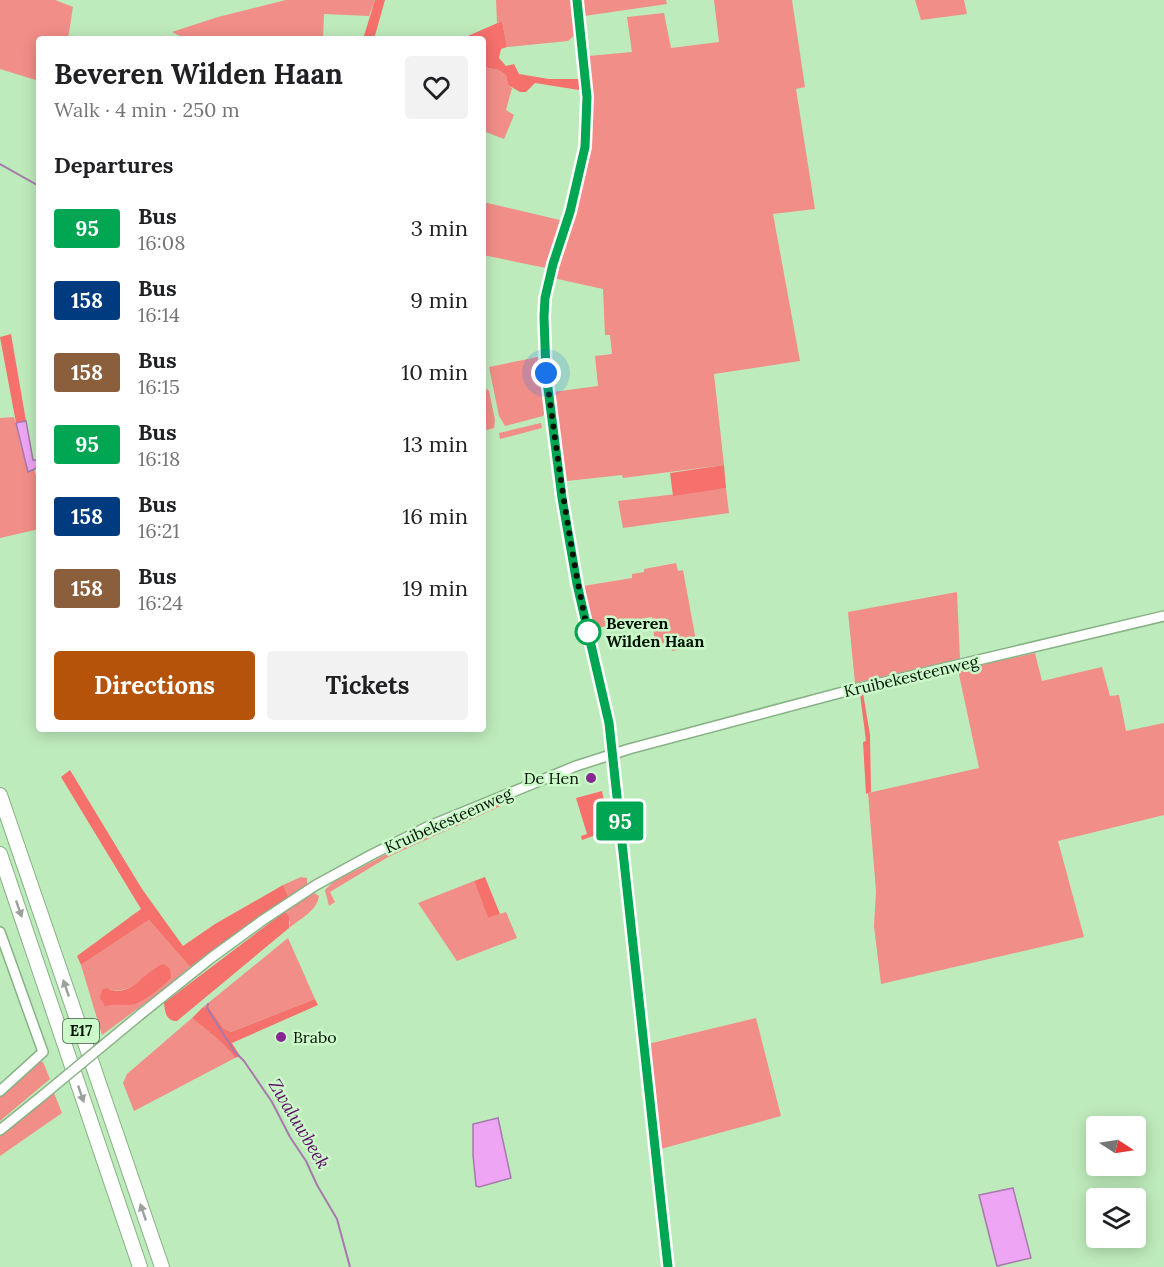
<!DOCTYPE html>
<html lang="en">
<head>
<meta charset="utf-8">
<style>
  :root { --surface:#fff; --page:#f2f2f2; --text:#202124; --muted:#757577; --accent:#b45309 }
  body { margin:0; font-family:Lora,serif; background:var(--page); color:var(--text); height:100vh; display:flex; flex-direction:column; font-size:22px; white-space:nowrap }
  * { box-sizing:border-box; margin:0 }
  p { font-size:20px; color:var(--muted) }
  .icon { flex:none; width:33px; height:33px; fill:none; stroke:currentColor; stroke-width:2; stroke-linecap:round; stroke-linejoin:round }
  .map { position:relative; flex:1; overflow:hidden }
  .sheet { position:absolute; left:36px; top:36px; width:450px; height:696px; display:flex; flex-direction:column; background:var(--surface); border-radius:6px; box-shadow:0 3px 15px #0003 }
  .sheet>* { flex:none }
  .badge { padding:0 12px; border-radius:4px; font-size:21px; line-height:39px }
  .needle { width:39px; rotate:102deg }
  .fabs { position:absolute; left:1086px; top:1116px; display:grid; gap:12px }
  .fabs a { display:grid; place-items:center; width:60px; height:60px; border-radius:6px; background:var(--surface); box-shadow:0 3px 15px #0003; font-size:30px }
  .you { position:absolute; width:30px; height:30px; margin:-15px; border:4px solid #fff; border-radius:50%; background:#1a73e8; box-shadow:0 0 0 9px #1a73e833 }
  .map>.badge { position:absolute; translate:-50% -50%; box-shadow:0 0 0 3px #fff }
  h2 { padding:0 18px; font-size:22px; line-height:54px }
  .round { display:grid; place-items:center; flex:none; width:63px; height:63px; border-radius:6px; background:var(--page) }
  .headline { display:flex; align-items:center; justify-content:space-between; height:102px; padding:0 18px }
  h1 { font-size:28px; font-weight:800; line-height:45px }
  .cta { display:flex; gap:12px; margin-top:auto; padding:12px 18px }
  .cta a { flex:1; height:69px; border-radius:6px; background:var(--accent); color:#fff; font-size:24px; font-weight:800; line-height:69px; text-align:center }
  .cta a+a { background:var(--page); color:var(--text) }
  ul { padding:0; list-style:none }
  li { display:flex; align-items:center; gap:18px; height:72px; padding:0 18px }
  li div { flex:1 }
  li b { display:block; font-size:22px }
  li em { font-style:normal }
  li .badge { min-width:66px; font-weight:700; text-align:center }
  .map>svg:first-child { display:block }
  .green { fill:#f28e88; fill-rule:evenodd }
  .forest { fill:#f6706c }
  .water { fill:#eda5f4; stroke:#a779ac; stroke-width:1.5 }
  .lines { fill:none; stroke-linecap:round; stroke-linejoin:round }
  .stream { stroke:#a779ac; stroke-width:2 }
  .minor-casing { stroke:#87b285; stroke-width:12 }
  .highway-casing { stroke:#87b285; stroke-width:16 }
  .minor { stroke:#fff; stroke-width:9 }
  .highway { stroke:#fff; stroke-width:14 }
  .minor-bridge-casing { stroke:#87b285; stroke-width:12; stroke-linecap:butt }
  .minor-bridge { stroke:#fff; stroke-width:9 }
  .oneway { fill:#9ba19b }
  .line-casing { stroke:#fff; stroke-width:14 }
  .line { stroke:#00a651; stroke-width:9 }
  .walk { stroke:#041304; stroke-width:6; stroke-dasharray:0 10.8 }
  .stop-dot { fill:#fff; stroke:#00a651; stroke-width:3 }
  .poi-dot { fill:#872791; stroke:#cbf9c9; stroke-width:2 }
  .labels { text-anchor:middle; stroke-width:5; stroke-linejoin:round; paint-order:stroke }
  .shield { fill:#cbf9c9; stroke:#40583f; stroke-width:1.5 }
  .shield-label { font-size:15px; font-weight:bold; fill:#041304 }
  .stop-label { font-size:16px; font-weight:bold; fill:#041304; stroke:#cbf9c9; text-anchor:start }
  .street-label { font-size:16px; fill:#041304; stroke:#cbf9c9 }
  .poi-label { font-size:16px; fill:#041304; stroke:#cbf9c9; text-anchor:end }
  .water-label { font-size:18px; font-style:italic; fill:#600b69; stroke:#cbf9c9 }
</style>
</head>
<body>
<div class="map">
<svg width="1164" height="1267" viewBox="0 0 1164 1267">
  <rect width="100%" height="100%" fill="#beebbc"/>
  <path class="green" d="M0,0h55l18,7 -5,32h-29v42l-39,-12z
    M286,0h89l-6,16 -45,-2 -1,25h-137l-14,-7 46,-15z
    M496,0h75l4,35 -7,6 -61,6 -5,-26 -5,2z
    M582,0h84l1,4 -83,12z
    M714,0h78l13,87 -9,2 19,120 -42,5 27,147 -86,13 10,91 -101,13 -1,-3 -55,6 -14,-89 45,-6 -3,-30 17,-2 -2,-19h-5l-2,-46 -50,-11c18,-53 36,-110 39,-166 0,-18 -3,-38 -4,-56l44,-4 -5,-35 37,-4 7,35 48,-6z
    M915,0h49l3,14 -46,6z
    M483,50l1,17 14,3 8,5 2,10 4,3 -6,22 8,5 -10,24 -21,-8z
    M483,202l77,18 -14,48 -63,-13z
    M538,357l7,55 -2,4 -38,10 -6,-10 -10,-49z
    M487,389l2,2 6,29 -1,8 -11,3v-41z
    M14,417l14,54 6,-2 5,16v44l-39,9v-120z
    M541,423l1,5 -42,11 -1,-6z
    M726,488l3,25 -106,15 -5,-27z
    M676,563l2,8 5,-1 14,76 -25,5 -2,-9 -15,2 -3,-27 -60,12 -9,-43 49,-8v-4l12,-2v-3z
    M957,592l3,67 -105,24 -7,-71z
    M1035,653l7,28 60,-14 8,29 9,-1 7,36 38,-8v92l-106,26 26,96 -203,47 -7,-58 2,-35 -8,-98 111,-25 -21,-98z
    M500,802l1,4 -113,51 -58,35 5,10 -6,4 -4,-16 8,-8 86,-45z
    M301,877l6,1v6l-18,14 -6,-13z
    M474,881l14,37 18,-6 11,26 -60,23 -39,-58z
    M314,893l5,3c-2,15 -19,23 -30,32l1,-6 -6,-10z
    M149,920l41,47 -27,23 -61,45 -21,-70zM156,967l-24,38 -19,-1 -6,-16c20,9 34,-9 49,-21z
    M288,938l27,61 -84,33 -8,-4 -15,-20h-6z
    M192,1018c15,13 31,23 43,40l-101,53 -11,-28 4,-9z
    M756,1018l25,98 -124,34 -9,-106z
    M37,1062h6l7,17 -50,42v-24z
    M54,1093l8,20 -62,43v-20z"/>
  <path class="forest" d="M375,0h10l-11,39h-11z
    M502,21l5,26 -6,2 -2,9 7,8 8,-2 5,10 30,5h30v11l-44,-7 -9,9h-6l-12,-7 -2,-10 -8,-5 -14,-3 -1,-28h-22z
    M11,334l15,87 -10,2 -16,-86z
    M724,465l2,23 -53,8 -3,-23z
    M863,693l7,42 1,57 -5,2 -3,-52 3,-1 -6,-47z
    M70,770l72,119 41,57 32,-22 68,-39 6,13 -45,29 -54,40 -41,-47 -68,45 -4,-9 64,-47 -80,-132z
    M602,791l8,39 -28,10 -1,-4 6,-2 -11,-36z
    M485,877l15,37 -12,4 -14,-37z
    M284,912l5,4v12l-112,93c-11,0 -12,-9 -13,-18z
    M164,964l6,5 1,9c-8,8 -30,27 -41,27 -9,0 -16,-1 -25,1l-5,-8 2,-8 5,-2c25,12 36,-18 57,-24z
    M315,999l3,6 -86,38 8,13 -5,2c-12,-17 -28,-27 -43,-40l10,-10 6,-1 15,21 8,4z"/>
  <path class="water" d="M26,421l7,39h6v7l-11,5 -12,-49z
    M498,1118l13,60 -32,9 -3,-1 -3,-31v-31z
    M1013,1188l18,70 -34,8 -18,-71z"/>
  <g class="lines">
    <path class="stream" d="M0,164l39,22
      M208,1004l-1,4 27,43 10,10 28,41 18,35 16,24 11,24 20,34 13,48"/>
    <g class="minor-casing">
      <path id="minor" d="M577,0l10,97 -2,50 -15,65 -17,52 -8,34 -1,19 2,56 17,125 14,85 32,140 59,544
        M0,932l43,120 -43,39
        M141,1014l70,-56 52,-38 53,-35 55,-30 56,-28 149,-61 53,-17 214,-57 321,-76
        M0,1130l42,-34"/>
    </g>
    <g class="highway-casing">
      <path id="highway" d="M0,795l162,472
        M0,854l140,413"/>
    </g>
    <use href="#minor" class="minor"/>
    <use href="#highway" class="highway"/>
    <g class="minor-bridge-casing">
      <path id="minor-bridge" d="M42,1096l99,-82"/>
    </g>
    <use href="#minor-bridge" class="minor-bridge"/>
  </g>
  <defs><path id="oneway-solid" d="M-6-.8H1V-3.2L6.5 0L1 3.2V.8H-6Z" transform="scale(1.5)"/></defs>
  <g class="oneway">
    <use href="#oneway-solid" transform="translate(19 909) rotate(71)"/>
    <use href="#oneway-solid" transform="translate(66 988) rotate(-109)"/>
    <use href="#oneway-solid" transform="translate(81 1094) rotate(71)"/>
    <use href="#oneway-solid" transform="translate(143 1212) rotate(-109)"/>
  </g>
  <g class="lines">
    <g class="line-casing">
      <path id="line" d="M577,0l10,97 -2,50 -15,65 -17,52 -8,34 -1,19 2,56 16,125 15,86 32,139 59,544"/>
    </g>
    <use href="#line" class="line"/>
    <path class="walk" d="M546,373c12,87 23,173 42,259"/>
  </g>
  <circle class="stop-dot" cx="588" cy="632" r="12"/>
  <g class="poi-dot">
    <circle cx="591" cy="778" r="6"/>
    <circle cx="281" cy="1037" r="6"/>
  </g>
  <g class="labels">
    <rect class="shield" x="63" y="1019" width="36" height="24" rx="4.5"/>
    <g class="shield-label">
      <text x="81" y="1036">E17</text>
    </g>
    <g class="stop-label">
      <text x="606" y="629">Beveren<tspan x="606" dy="18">Wilden Haan</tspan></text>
    </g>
    <g class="street-label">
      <text transform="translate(911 676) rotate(-13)" y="6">Kruibekesteenweg</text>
      <text transform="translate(448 820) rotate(-24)" y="6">Kruibekesteenweg</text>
    </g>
    <g class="poi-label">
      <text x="579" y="784">De Hen</text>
      <text x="293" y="1043" text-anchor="start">Brabo</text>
    </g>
    <g class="water-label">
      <text transform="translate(299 1124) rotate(59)" y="6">Zwaluwbeek</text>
    </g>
  </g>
</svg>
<div class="fabs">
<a><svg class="needle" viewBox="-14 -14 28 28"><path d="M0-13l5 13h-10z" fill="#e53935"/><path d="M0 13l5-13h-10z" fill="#757577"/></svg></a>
<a><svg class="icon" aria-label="layers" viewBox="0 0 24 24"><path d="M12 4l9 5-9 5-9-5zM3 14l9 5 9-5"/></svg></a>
</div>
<div class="you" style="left:546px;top:373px"></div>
<b class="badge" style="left:620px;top:821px;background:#00a651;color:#fff">95</b>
<section class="sheet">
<div class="headline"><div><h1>Beveren Wilden Haan</h1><p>Walk · 4 min · 250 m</p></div><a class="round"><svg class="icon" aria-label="heart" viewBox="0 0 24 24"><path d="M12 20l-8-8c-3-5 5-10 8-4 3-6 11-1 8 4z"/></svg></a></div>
<h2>Departures</h2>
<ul>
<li><span class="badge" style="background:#00a651;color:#fff">95</span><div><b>Bus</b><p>16:08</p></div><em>3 min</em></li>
<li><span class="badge" style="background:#003b80;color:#fff">158</span><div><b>Bus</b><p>16:14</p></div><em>9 min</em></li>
<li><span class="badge" style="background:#8b5e3c;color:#fff">158</span><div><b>Bus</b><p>16:15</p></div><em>10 min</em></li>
<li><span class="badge" style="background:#00a651;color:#fff">95</span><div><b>Bus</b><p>16:18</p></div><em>13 min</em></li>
<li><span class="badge" style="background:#003b80;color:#fff">158</span><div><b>Bus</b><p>16:21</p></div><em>16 min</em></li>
<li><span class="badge" style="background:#8b5e3c;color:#fff">158</span><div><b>Bus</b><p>16:24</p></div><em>19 min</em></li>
</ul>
<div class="cta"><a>Directions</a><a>Tickets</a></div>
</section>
</div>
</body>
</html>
